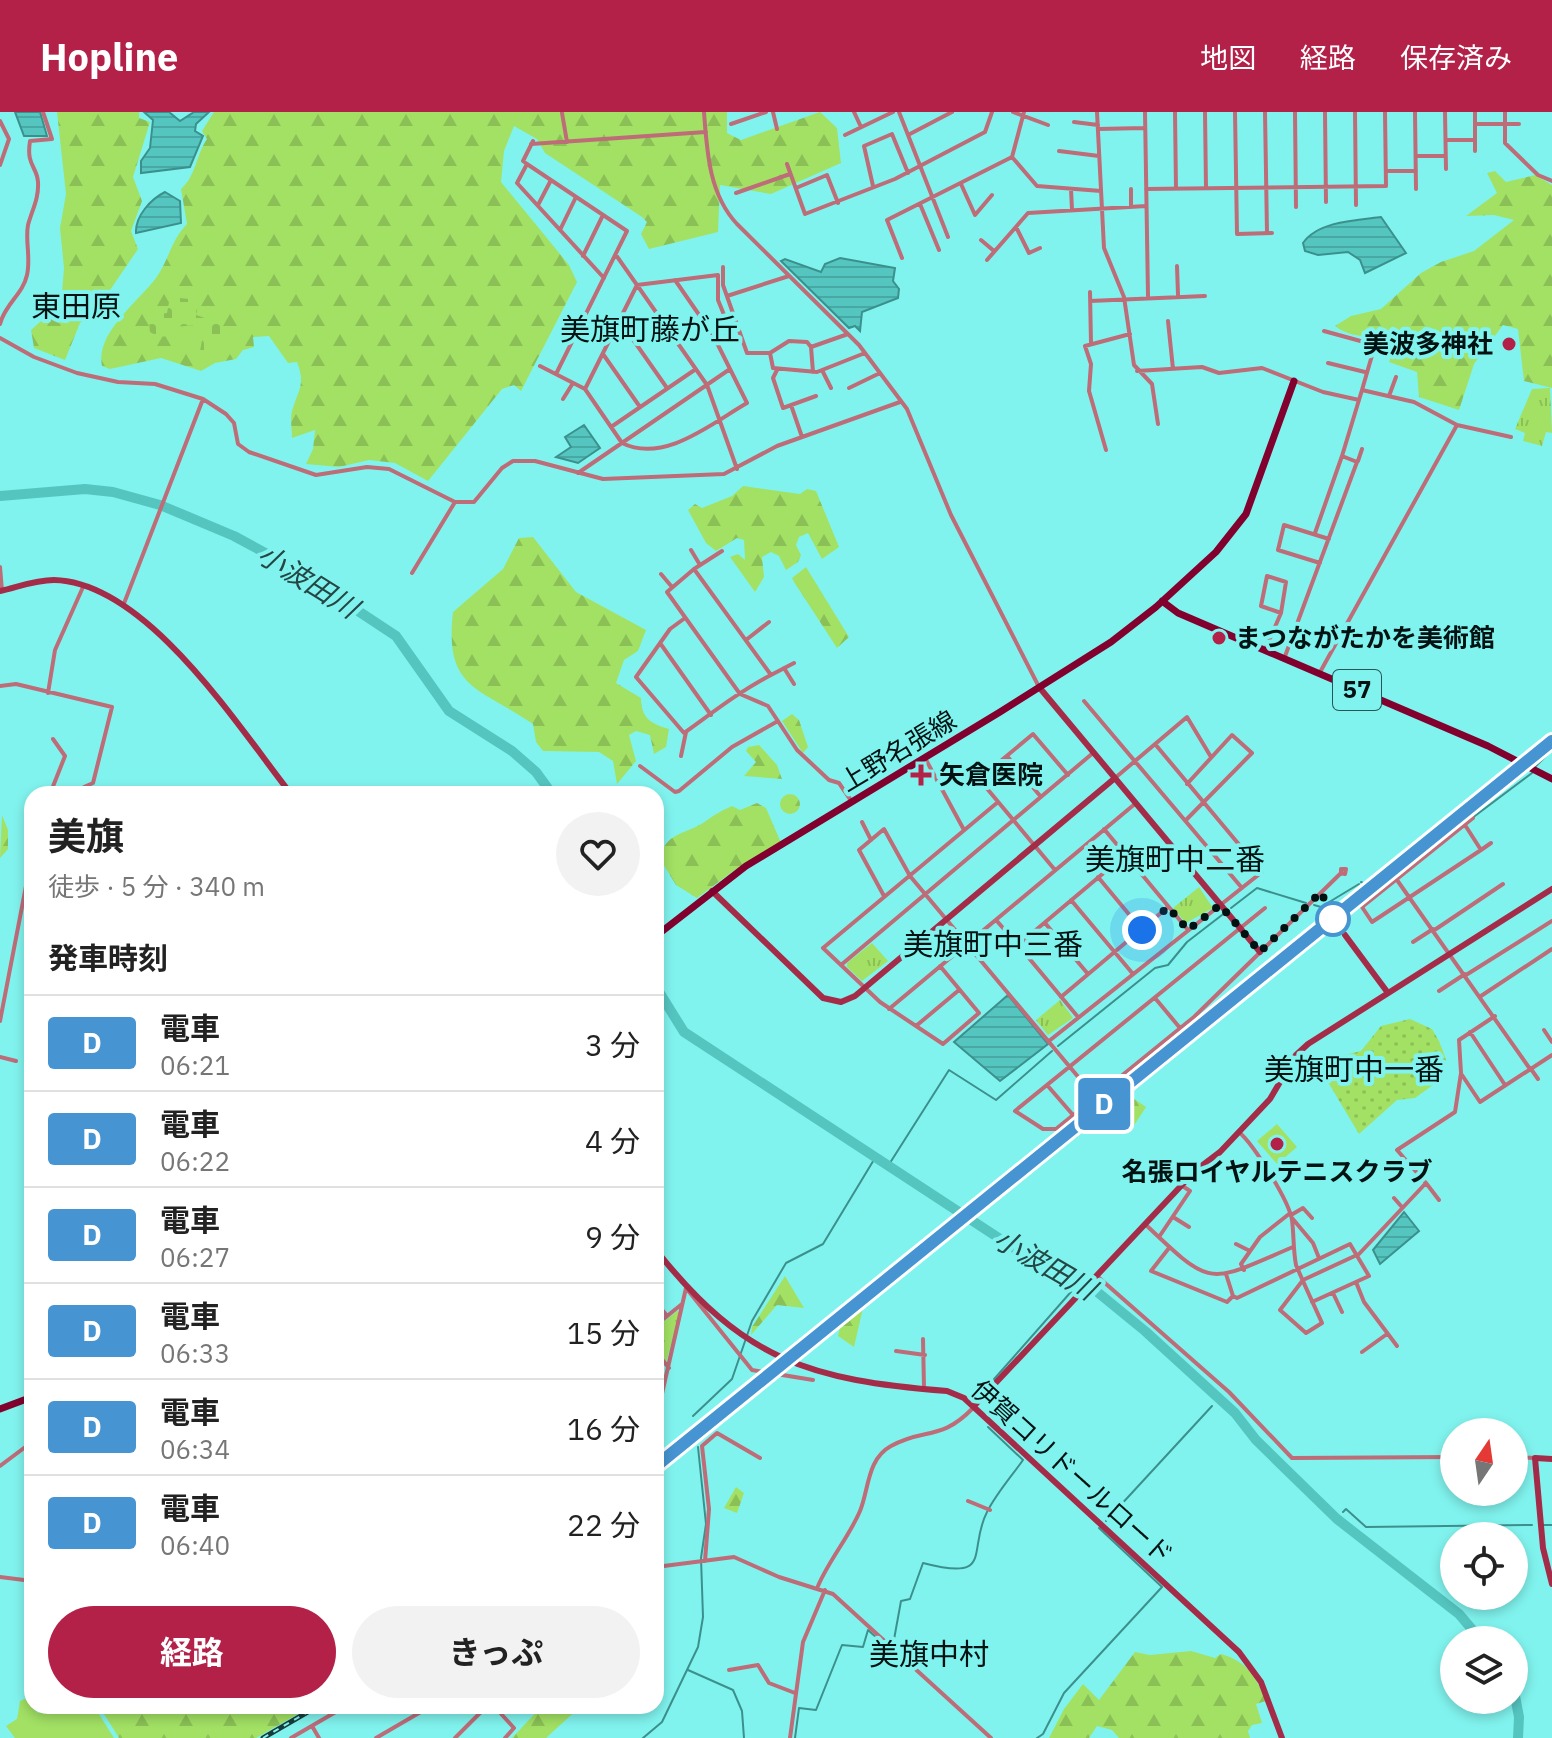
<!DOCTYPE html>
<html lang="ja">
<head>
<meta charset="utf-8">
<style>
  :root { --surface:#fff; --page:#f2f2f2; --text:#222; --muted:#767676; --line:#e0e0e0; --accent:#b32149 }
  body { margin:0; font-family:"IBM Plex Sans","Noto Sans JP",sans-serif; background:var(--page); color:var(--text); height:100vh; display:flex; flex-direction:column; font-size:30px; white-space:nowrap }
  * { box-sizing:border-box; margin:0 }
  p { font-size:26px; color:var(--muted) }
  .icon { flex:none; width:44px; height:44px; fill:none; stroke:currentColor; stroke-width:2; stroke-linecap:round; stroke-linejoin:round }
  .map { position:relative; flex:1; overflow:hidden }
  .drawer { position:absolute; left:24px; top:674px; width:640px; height:928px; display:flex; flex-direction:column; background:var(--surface); border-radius:24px; box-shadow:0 4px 12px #0003 }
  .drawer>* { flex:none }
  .badge { padding:0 16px; border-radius:6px; font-size:28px; line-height:52px }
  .needle { width:52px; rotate:13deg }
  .controls { position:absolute; left:1440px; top:1306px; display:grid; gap:16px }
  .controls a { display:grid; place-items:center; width:88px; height:88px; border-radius:50%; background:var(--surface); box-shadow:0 4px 12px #0003; font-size:40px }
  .you { position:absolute; width:40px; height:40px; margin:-20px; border:6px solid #fff; border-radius:50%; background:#1a73e8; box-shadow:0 0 0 12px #1a73e833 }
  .map>.badge { position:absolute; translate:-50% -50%; box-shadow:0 0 0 4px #fff }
  h2 { padding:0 24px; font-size:30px; line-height:72px }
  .round { display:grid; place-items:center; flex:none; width:84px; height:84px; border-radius:42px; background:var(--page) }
  .summary { display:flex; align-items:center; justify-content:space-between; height:136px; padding:0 24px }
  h1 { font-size:38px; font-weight:700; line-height:60px }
  .action { display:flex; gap:16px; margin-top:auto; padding:16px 24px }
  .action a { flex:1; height:92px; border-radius:48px; background:var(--accent); color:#fff; font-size:32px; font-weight:700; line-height:92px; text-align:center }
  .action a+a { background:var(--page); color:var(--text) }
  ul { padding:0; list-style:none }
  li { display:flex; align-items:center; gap:24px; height:96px; padding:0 24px; border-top:2px solid var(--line) }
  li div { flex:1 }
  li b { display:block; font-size:30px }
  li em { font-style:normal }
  li .badge { min-width:88px; font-weight:700; text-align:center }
  header { display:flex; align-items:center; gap:48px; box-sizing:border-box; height:112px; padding:0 40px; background:var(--accent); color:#fff }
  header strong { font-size:38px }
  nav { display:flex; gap:44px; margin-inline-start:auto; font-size:28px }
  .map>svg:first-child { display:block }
  .grass { fill:url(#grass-dots) }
  .forest { fill:url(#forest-firs) }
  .cemetery { fill:url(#cemetery-stones) }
  .park { fill:url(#park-tufts) }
  .pitch { fill:#a2e164 }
  .water { fill:url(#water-rules); stroke:#3c908c; stroke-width:2 }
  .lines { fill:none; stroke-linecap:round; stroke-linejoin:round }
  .stream { stroke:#3c908c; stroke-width:2 }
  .river { stroke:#55c5c0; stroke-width:10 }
  .street { stroke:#bd6c78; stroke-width:4 }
  .secondary { stroke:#a52c49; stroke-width:6 }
  .primary { stroke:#82002e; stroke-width:7 }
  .rail-casing { stroke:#183c3b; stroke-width:5 }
  .rail { stroke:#81f3ee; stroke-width:2; stroke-dasharray:6; stroke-linecap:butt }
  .line-casing { stroke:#fff; stroke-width:18 }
  .line { stroke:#4694d1; stroke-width:12 }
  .walk { stroke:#001312; stroke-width:8; stroke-dasharray:0 14.4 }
  .poi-dot { fill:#b32149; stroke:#81f3ee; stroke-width:3 }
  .stop-dot { fill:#fff; stroke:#4694d1; stroke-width:4 }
  .labels { text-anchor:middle; stroke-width:8; stroke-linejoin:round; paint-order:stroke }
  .shield { fill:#81f3ee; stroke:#275654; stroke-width:2 }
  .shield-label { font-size:24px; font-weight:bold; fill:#001312 }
  .poi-label { font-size:26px; font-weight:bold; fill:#001312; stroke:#81f3ee; text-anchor:start }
  .street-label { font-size:26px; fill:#001312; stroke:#81f3ee }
  .water-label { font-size:28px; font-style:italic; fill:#244644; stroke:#81f3ee }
  .quarter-label { font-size:30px; fill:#001312; stroke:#81f3ee }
</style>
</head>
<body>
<header>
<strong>Hopline</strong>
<nav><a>地図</a><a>経路</a><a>保存済み</a></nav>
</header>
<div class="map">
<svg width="1552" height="1626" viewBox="0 0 1552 1626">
  <defs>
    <pattern id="grass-dots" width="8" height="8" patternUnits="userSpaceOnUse" patternTransform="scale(2)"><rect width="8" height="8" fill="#a2e164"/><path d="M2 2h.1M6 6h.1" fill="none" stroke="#8ac056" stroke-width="1.8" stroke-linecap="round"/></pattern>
    <pattern id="forest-firs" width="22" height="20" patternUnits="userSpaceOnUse" patternTransform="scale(2)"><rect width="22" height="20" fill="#a2e164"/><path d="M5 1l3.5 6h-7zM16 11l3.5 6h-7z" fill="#8ac056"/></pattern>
    <pattern id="cemetery-stones" width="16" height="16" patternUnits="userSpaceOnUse" patternTransform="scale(2)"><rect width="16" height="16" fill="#a2e164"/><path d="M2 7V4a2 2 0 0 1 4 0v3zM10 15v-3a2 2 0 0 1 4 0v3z" fill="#8ac056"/></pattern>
    <pattern id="park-tufts" width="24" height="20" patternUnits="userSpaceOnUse" patternTransform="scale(2)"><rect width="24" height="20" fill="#a2e164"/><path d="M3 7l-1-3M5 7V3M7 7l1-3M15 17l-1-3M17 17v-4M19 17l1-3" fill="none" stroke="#8ac056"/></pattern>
    <pattern id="water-rules" width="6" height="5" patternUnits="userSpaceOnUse" patternTransform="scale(2)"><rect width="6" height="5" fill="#55c5c0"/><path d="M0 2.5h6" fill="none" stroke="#48a8a4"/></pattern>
  </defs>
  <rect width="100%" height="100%" fill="#81f3ee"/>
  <path class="grass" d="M1410,907l22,10 7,12 7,18 -6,21 -25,18 -18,2 -38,34 -43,-72 45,-11 20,-25z"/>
  <path class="forest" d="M57,0h82v6l11,4 -17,55 9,24 -11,30 7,18 -34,50 -24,24 -15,37 -31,-12 -3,-18 20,-18 11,-19 2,-25 -4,-40 6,-34z
    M214,0h513v21l14,7 79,-28 17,16 4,35 -70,31 -51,-9 -2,47 -69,17 -8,-15 6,-12 -5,-5 -97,-64 -8,-14 -23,-13 -10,25 -3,31 68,83 8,17 -56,109 -7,-6 -12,4 -74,92 -33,-18 -26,-3 -30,7 -33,-3 7,-15 2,-19 -23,8c0,-8 -2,-19 0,-27 6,-21 14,-26 5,-49l-9,1 -19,-27 -16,1 1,10 -11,3 -7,9 -21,4 -14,8 -40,-13 -51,11 -8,-3c-7,-33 37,-65 54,-88 13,-18 15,-38 31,-54l-6,-35c15,-13 15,-34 26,-50l-5,-8z
    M1495,59l11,11 29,-7 17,10v203l-28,-7 -6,-52 -15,-4 -29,39 -15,46 -40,-13 -2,-25 -28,-10 8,-22c-21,-5 -44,0 -62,-14l16,-10 30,-7 40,-36 20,-11 33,-11 40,-31 -20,-5 -28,1 31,-23 -10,-20z
    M743,374l57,8 7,-5 9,2 23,56 -17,12 -14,-26 -9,4 -3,8 5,10 -3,7 -12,8 -7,-14 -8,-4 -9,5 2,20 -9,15 -25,-35 8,-3 7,6 -1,-20 -7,-2 -21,13 -10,-8 -18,-33 7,-6 7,4 30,-12z
    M533,425l43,55 70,38 -8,21 -14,9 -8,23 25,15c0,20 10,26 28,31l-3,18 -12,7 -4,-19 -14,-4 -7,4 7,26 -19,23 -4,-23 -14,-9 -56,-1 -7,-9 -3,-18c-54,-37 -89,-34 -80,-112l50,-43 16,-31z
    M806,455l43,70 -12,11 -43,-66 -2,-4z
    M792,602l7,6 9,27 -5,6 -21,-32z
    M759,633l18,20 5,14 -38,-3 12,-14 -10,-11 2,-4z
    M780 692a10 10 0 1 1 20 0a10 10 0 1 1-20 0Z
    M757,691l9,5 16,37 -46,24 -39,29 -21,-13 -16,-26c5,-26 23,-24 43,-36 10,-7 17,-12 29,-17l8,4z
    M2,703l6,15v19l-8,9z
    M1127,982l19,13 -17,26 -30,-17z
    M785,1164l19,32 -27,-3 -26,30 1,-8z
    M863,1196l-9,39 -16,-11 3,-13z
    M736,1375l8,6 -7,20 -13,-5z
    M1191,1539l24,7 6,-4c26,7 35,23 45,47l-10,3 6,19 -10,2 -4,6 2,7h-131l-7,-8 -15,-4 -8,12h-40l15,-29 19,-25 16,16 36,-48 15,3z
    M106,1594h206l-56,32h-137l-15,-24z
    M542,1594h39l-35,32h-34z"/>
  <path class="cemetery" d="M170,185l29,3 -3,15 24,8 6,15 -11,16 -15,-3 4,-22 -4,-4 -29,2 -2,9 -10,1 -9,-5 -1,-10 4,-7 14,-2z"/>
  <path class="park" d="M1550,276l2,45 -6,-1 -4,14 -19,-5 2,-8 -10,-4 17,-40z
    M1199,775l14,21 -27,15 -13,-15z
    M872,831l16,18 -26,20 -15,-14v-4z
    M1060,888l13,18 -25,17 -12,-15z
    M677,1199l3,1 -14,51 -10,-13v-22z"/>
  <path class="pitch" d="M1277,1012l20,23 -20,17 -20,-23z
    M27,1586l10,15 23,-7h34l20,32h-99l-9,-12 11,-7 3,-18z"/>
  <path class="water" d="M15,0h25l7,24h-23z
    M144,0h25l11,9 14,-9h15l-13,12 -1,7 8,5 -13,31 -49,6v-12l9,-13 3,-28z
    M165,80l15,9 1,22 -45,10c-1,-17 15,-34 29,-41z
    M1381,105l25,36 -41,20 -5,-13 -12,-8 -30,3 -13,-4 -2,-8c15,-22 54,-23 78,-26z
    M840,146l55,10 -2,13 6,8 -1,9 -36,14 -2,19 -5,-5 -6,2 -68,-67 4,-2 36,13 4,-8z
    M584,313l16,23 -22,15 -22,-6 15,-10 -6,-10z
    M1008,883l40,49 -48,37 -46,-39z
    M1404,1100l15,19 -39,33 -7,-14z"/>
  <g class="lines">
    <path class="stream" d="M1536,654l16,-16
      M1361,770l4,2
      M1375,775l4,1 153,-115
      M1314,793l7,2 38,-23
      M1231,796l26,-20 49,15
      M1058,934l97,-78 13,-3 19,-23 35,-27
      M888,1054l61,-96 47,30 56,-49
      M980,1283l97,-110
      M693,1304l39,-37 20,-58 34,-58 37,-19 52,-86
      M1343,1400l3,-3 20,18 166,-2
      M1337,1407l2,-3
      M1106,1409l106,-115
      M1541,1413h11
      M893,1533l8,-44 9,-2 13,-36c72,19 44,-12 64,-51 9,-18 24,-35 36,-52l-35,-33
      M688,1558l45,20 9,21 2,27
      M643,1626l19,-16 36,-75 5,-30 -2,-59 5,-34 -8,-77
      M795,1626l4,-30 17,2 26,-65 21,2 5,-17 21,19
      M1037,1626l6,-4 21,-41 98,-106 -63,-59"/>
    <path class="river" d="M0,384l85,-7 28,3 47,13 74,31 59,32 103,68 53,75 63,40 24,21 16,22
      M656,875l28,45 356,233 34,8 71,58 90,82 21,27 81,79 122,95 22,26
      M1514,1579l5,26 -1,21"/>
    <path class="street" d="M704,0c3,40 5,82 33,112l122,121 48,64 44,106 88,172
      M773,0l4,17
      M854,0l7,15
      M899,0l49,125
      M1013,0l35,13
      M1097,0l7,136 20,49 10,68 18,19 6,40
      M1145,0l3,184
      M1175,0l1,77
      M1205,0l1,76
      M1235,0l2,122 35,-1
      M1265,0l2,121
      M1295,0l1,95
      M1325,0l1,90
      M1355,0l1,93
      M1415,0l1,77
      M1445,0l1,57
      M1475,0v39
      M1505,0v12h14
      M562,1l5,29
      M0,9l9,18 -9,26
      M1074,10l24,3
      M731,12l35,-12
      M1475,12h30v19l33,32 14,6
      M1098,17l47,-1
      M845,23l48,-23
      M908,23l44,-23
      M1446,28h29
      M531,32l175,-12
      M1059,39l40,5
      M1416,44h29
      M1012,45l25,29 64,5
      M527,52l-4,-3 10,-20
      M787,52l18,50 90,-35 90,-47 7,-20
      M1386,59h30
      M961,72l14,31 17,-20
      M873,74l-9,-40 28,-12 16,39
      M796,76l31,-13 11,28
      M1071,77l1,21
      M1131,77v18
      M1146,77l240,-3 -1,-74
      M736,81l54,-19
      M920,92l19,46
      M538,93l13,-25
      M1016,115l13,26 11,-5
      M560,118l16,-33
      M981,128l13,11
      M616,143l91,130 30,84
      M583,144l20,-41
      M902,146l-15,-38 125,-63 12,-45
      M987,148l41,-47 118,-7
      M1177,154l1,29
      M723,155v18l24,68h23
      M675,168l38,55 34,68c-35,20 -83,61 -125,40l-37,-54 52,-104 81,-10v25l13,32 -14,11
      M1090,180l1,52
      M727,184l62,-20
      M1090,189l115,-5
      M620,209l47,67
      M1168,209l5,48
      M0,212c5,-20 23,-30 27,-49 4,-17 -2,-34 1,-50 4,-15 11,-26 10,-43 -1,-16 -12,-16 -8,-41l22,-2 -9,-27
      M1324,219l51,14 -13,45
      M0,226l34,19 43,16 41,9 37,2 48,15 23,15 8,9 4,21 11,8 67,23 51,-8 22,2 66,33 -43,71
      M811,235l-4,-5 -18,-1 -19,12 3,15 44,4 48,-19
      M603,242l37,53
      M1328,251l37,9
      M540,254l45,23
      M777,258l-4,8 10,30 33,-12
      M822,258l9,18
      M1137,259l65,-4 17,6 43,-5 61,24 36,8
      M813,260l-2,-25 37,-13
      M556,262l71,-143 -100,-67 -10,19 87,95
      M849,276l31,-15
      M1389,284l7,-19
      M563,287l10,-16
      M791,293l11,32
      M611,315l85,-58
      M1106,338l-17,-59 2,-27 -6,-18 45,-12
      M1358,349l4,-12
      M578,361l152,-104
      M455,390h19l28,-34 11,-7h22l68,18 121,-5 53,-28 123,-44
      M1315,421l27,-77
      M691,438l9,15
      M1320,451l-42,-13 6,-25 45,14
      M0,455l2,24
      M694,457l28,-18
      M661,462l11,13
      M123,494l80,-207
      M685,506l-15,11 -34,48 48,56c28,-20 56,-42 87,-58l-77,-106 -27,23 73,102 28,12 29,44 32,30 10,3 13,19
      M746,528l23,-18
      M660,531l51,72
      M1265,538l16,-37 5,-31 -19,-6 -6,30 20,7
      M1284,547l73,-197 -15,-6 20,-66 52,12 43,23 54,12
      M784,556l10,16
      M1319,562l138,-249
      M771,563l23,-12
      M0,574l16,-2 96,23 -19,76 -9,4 -2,7
      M48,581l7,-43 28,-63
      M1084,589l158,187
      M681,644l5,-24
      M1007,644l34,41
      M925,646l39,72
      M640,654l35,26 4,-1 53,-44 46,-26
      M1115,666l72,-61 24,40
      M50,682l15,-38 -12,-17
      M1186,708l66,-67 -20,-18 -45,49
      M862,710l9,18
      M1465,713l16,25 -109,72 -10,-15 111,-89
      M1104,717l84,101
      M1481,738l10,-7
      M1341,757h5l-1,5 -4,-1z
      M1055,758l-76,-91 54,-45 35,41
      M1098,765l44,53
      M1397,768l133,189
      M884,784l-25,-46 25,-21 26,47 185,221
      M1071,788l62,74
      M1265,796l-250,203 28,18h13l138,-112 147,-144
      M996,808l22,25
      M1045,811l43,51
      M1433,819l70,-47
      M1413,830l20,-13
      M841,853l252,-212
      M940,854l39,47 -36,31 -63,-42 -57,-54 175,-146
      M1466,863l86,-54
      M1439,879l26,-17
      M1481,884l71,-47
      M1061,885l107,-90
      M1155,886l25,30
      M889,897l247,-206
      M1078,905l-60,-72 107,-90
      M0,909l32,-166
      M916,914l43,-36
      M1544,918l8,12
      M1470,920l35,53
      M1049,929l213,-169 -107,-128
      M0,945l16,4
      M1531,957l7,10
      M1462,963l18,27 72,-47
      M1047,973l26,30
      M1239,1020c15,13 50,69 53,88 2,15 1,29 4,45 8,19 17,38 26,58l-16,10 -26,-23 23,-30 56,-26 67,-71 -29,-33 58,-38 6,-39 -2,-33 36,-24
      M1426,1071l13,17
      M1394,1086l7,8
      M1291,1103l12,-7 9,10
      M1173,1105l16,10
      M1292,1106l21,25 6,15
      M1145,1112c69,66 63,59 148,23
      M1159,1125l31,-46 -9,-6
      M1236,1132l14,7
      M1169,1136l-18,23 76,31 6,-6
      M1244,1158l-3,-6 19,-27 29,-23
      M1226,1162l7,22 4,2 113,-54 19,32 -57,26
      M1097,1164l132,116 63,66 162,-1
      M1356,1170l8,20 33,44
      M1333,1181l9,19
      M656,1190l11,14
      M656,1213l26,-21
      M923,1227l1,49
      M896,1239l29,4
      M656,1240l13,16
      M1362,1240l25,-18
      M656,1308l30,-132 66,82 61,10
      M1514,1345l21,1
      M0,1354l32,-24
      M968,1389l22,9
      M705,1449l4,-52 -7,-63 15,-13 43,25
      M656,1455l78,-10 45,20 54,17 158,144
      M0,1465l32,4
      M818,1474c11,-26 31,-49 42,-75 9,-22 7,-52 31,-65 34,-19 49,-4 82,-38
      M729,1558l29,-5 11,18 26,10
      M494,1594l20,22 -9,10
      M312,1614l7,12
      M291,1626l55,-32
      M376,1626l55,-32
      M455,1626l32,-32
      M790,1626l13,-96 22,-52"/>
    <path class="secondary" d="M0,479c18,-4 35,-11 54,-11 93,2 185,148 237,214
      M1039,575l221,265
      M712,779l111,107 18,4 14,-6 260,-218
      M1345,823l43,58
      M656,1138c88,111 154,130 291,141l17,7 275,254 22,30 21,56
      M974,1294l221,-235 25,-19 50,-53 26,-44 12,-11 244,-155
      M1552,1347l-17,-1 8,90 9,36"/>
    <path class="primary" d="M1162,489l16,12 310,133 64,33
      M656,824l90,-70 254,-154 111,-70 45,-35 60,-55 30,-38 48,-133
      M0,1297l32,-12"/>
    <g class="rail-casing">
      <path id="rail" d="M656,1350l896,-725
        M263,1626l55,-32"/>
    </g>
    <use href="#rail" class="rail"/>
  </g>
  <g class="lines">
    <g class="line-casing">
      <path id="line" d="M656,1354l896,-725"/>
    </g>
    <use href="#line" class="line"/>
    <path class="walk" d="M1142,818l26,-23 20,23 32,-25 40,47 61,-60 12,27"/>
  </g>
  <g class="poi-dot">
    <circle cx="1509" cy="232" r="8"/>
    <circle cx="1219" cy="526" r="8"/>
    <path d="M917 651h8v8h8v8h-8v8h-8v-8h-8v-8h8z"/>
    <circle cx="1277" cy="1032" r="8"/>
  </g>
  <circle class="stop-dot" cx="1333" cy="807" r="16"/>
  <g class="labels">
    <rect class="shield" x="1333" y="558" width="48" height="40" rx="6"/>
    <g class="shield-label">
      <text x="1357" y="586">57</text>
    </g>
    <g class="poi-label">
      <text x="1493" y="241" text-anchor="end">美波多神社</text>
      <text x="1235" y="535">まつながたかを美術館</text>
      <text x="939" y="672">矢倉医院</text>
      <text x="1277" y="1069" text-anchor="middle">名張ロイヤルテニスクラブ</text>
    </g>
    <g class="street-label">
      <text transform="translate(898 639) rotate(-31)" y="9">上野名張線</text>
      <text transform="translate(1072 1360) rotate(42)" y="9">伊賀コリドールロード</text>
    </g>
    <g class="water-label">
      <text transform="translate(308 469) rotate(32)" y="10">小波田川</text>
      <text transform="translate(1045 1152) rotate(30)" y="10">小波田川</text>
    </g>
    <g class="quarter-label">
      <text x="76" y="205">東田原</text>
      <text x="650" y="228">美旗町藤が丘</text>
      <text x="1175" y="758">美旗町中二番</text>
      <text x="993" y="843">美旗町中三番</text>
      <text x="1354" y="968">美旗町中一番</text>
      <text x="929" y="1553">美旗中村</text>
    </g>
  </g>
</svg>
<div class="controls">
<a><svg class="needle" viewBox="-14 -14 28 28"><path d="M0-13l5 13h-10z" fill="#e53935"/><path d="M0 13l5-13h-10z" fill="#767676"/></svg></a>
<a><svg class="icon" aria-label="locate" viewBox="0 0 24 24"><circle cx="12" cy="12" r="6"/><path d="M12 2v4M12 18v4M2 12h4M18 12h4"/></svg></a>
<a><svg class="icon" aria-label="layers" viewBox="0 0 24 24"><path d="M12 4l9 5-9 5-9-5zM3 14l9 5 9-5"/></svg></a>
</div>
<div class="you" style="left:1142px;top:818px"></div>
<b class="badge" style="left:1104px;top:992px;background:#4694d1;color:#fff">D</b>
<section class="drawer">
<div class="summary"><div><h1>美旗</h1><p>徒歩 · 5 分 · 340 m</p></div><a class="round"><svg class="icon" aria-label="heart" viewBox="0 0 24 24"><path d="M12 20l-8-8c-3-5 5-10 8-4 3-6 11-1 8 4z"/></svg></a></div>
<h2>発車時刻</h2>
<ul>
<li><span class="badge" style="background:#4694d1;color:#fff">D</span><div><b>電車</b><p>06:21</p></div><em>3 分</em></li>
<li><span class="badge" style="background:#4694d1;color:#fff">D</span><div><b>電車</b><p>06:22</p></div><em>4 分</em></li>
<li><span class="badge" style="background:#4694d1;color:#fff">D</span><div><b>電車</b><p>06:27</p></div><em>9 分</em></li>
<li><span class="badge" style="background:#4694d1;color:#fff">D</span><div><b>電車</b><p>06:33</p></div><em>15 分</em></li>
<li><span class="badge" style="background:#4694d1;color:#fff">D</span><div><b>電車</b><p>06:34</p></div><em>16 分</em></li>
<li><span class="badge" style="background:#4694d1;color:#fff">D</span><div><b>電車</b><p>06:40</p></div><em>22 分</em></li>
</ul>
<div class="action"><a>経路</a><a>きっぷ</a></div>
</section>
</div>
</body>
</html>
